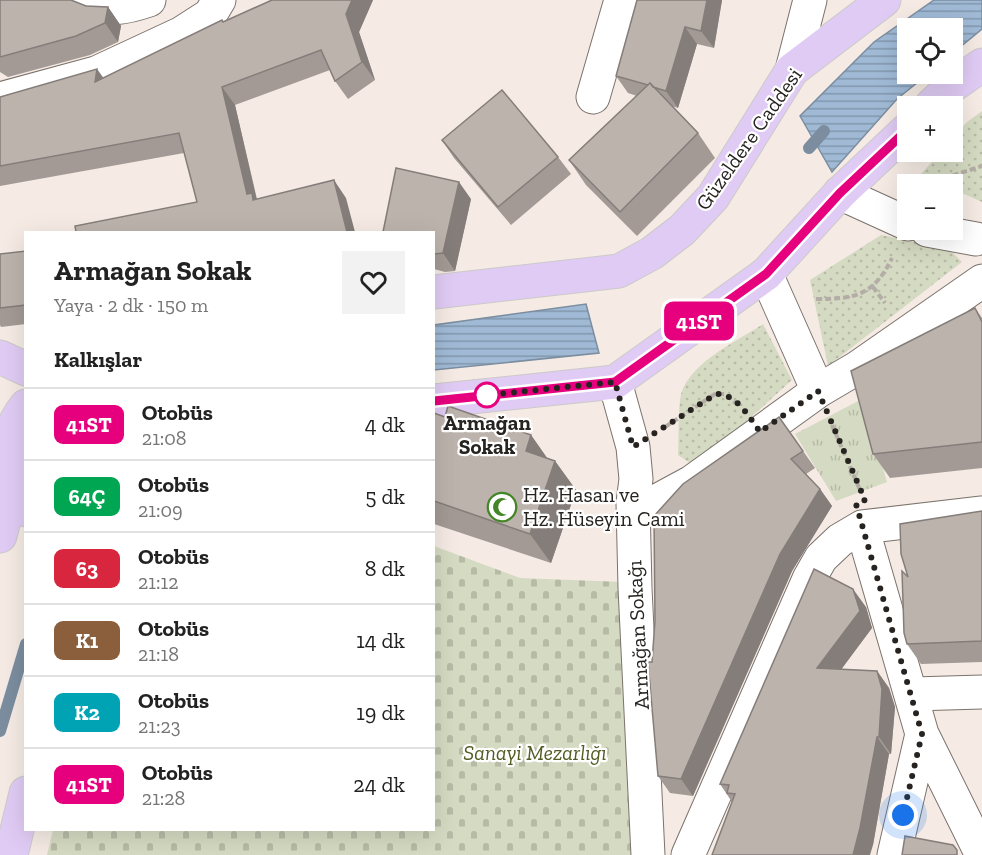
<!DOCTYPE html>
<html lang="tr">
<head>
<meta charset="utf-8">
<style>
  :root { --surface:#fff; --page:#f2f2f2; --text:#222; --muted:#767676; --line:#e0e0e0 }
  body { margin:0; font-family:"Zilla Slab",serif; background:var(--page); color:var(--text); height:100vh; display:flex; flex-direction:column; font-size:22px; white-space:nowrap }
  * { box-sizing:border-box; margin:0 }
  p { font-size:20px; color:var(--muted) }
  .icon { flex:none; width:33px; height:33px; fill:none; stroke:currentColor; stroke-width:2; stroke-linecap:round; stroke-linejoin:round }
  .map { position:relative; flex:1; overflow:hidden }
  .details { position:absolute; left:24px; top:231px; width:411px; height:600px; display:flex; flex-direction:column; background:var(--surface); border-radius:0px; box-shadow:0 6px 24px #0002 }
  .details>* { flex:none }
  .badge { padding:0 12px; border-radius:9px; font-size:21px; line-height:39px }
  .fabs { position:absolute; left:897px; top:18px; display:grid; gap:12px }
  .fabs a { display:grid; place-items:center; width:66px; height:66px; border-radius:0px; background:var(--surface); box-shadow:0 6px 24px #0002; font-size:30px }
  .you { position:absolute; width:30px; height:30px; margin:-15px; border:4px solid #fff; border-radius:50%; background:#1a73e8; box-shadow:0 0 0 9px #1a73e833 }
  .map>.badge { position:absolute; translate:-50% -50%; box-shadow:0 0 0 3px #fff }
  h2 { padding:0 30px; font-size:22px; line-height:54px }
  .round { display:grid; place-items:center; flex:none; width:63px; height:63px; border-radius:0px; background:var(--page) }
  .headline { display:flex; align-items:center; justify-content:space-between; height:102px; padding:0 30px }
  h1 { font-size:28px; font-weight:700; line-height:45px }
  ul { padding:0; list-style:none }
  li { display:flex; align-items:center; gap:18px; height:72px; padding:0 30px; border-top:2px solid var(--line) }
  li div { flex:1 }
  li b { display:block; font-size:22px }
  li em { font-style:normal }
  li .badge { min-width:66px; font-weight:700; text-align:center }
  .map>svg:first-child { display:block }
  .grass { fill:url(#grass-tufts) }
  .cemetery { fill:url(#cemetery-stones) }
  .park { fill:url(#park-dots) }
  .water { fill:url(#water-rules); stroke:#7b8d9f; stroke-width:1.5 }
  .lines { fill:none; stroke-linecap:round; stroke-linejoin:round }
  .stream { stroke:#7b8d9f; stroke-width:12 }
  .minor-casing { stroke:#7b726c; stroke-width:35 }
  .major-casing { stroke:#cbcac9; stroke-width:35 }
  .path { stroke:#b4aca6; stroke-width:4; stroke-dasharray:6 3; stroke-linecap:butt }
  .minor { stroke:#fff; stroke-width:33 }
  .major { stroke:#e0cbf4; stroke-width:33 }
  .wall { fill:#a39a95 }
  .shaded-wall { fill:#847d79 }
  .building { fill:#bdb3ad; stroke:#847d79; stroke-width:1.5 }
  .line-casing { stroke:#fff; stroke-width:14 }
  .line { stroke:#e6007e; stroke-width:9 }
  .walk { stroke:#262320; stroke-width:6; stroke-dasharray:0 10.8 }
  .stop-dot { fill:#fff; stroke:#e6007e; stroke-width:3 }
  .labels { text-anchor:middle; stroke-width:4.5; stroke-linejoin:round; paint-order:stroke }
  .street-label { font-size:21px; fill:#262320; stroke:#fff }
  .stop-label { font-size:21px; font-weight:bold; fill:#262320; stroke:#fff }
  .poi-label { font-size:21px; fill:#262320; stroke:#fff; text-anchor:start }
  .park-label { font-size:21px; font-style:italic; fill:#545c24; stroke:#fff }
</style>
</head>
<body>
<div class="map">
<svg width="982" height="855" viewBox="0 0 982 855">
  <defs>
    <pattern id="grass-tufts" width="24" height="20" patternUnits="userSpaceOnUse" patternTransform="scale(1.5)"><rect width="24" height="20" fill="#d5dac2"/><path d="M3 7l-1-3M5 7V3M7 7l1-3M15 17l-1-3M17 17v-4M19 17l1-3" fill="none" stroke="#b7bba6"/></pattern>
    <pattern id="cemetery-stones" width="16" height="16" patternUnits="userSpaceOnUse" patternTransform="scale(1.5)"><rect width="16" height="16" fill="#d5dac2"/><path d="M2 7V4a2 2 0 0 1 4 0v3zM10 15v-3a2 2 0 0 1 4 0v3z" fill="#b7bba6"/></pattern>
    <pattern id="park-dots" width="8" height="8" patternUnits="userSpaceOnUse" patternTransform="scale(1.5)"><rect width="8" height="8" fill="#d5dac2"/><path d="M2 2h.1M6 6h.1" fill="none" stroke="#b7bba6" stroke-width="1.8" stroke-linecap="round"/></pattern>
    <pattern id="water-rules" width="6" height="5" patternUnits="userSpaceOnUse" patternTransform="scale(1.5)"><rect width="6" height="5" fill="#a0bad6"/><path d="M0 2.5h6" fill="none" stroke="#8297ad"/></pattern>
  </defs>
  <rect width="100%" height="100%" fill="#f5ebe4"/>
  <path class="grass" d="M862,399l25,83 -51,19 -41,-67z"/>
  <path class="cemetery" d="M434,546l86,32 103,4 20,273h-596l6,-25h381z"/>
  <path class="park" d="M982,111v91l-29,-13 -1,-5h-10l-22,-9 21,-23h11l1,-14 14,-16z
    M881,235l68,14 13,13 -134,104 -18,-86z
    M763,324l29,56 -96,87 -18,-12c1,-18 0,-37 2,-55 4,-35 56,-58 83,-76z"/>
  <path class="water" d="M934,0h48v29l-29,24 -1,-25h-44v46h20l-31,25 -65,73 -32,-56 74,-74z
    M586,304l13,49 -165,17v-45z"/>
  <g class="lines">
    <path class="stream" d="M809,148l15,-17
      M0,731l26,-87"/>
    <g class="minor-casing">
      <path id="minor" d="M86,0c24,12 39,8 63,0
        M792,70l18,-70
        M593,97l28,-97
        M0,99l96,-26 86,-40 28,-18 9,-15
        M840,193l68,31
        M927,230l49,9
        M766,274l52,117
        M615,382l18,65 3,32 -3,24 2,85 13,267
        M633,503l22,-1 37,-20 126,-91 39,-23 125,-87
        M862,527l60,207 60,121
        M913,694l69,-2
        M688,855l121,-276 12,-21 19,-18 22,-13 120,-14
        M894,855l28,-121"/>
    </g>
    <g class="major-casing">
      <path id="major" d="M931,106l21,-20 30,-21
        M434,292l185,-21 33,-18 30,-23 31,-33 79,-127 92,-70
        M0,357l26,12
        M434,401l181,-19 151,-108 74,-81 68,-64
        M26,406c-26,32 -21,71 0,104
        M0,536l12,-48
        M11,855l15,-62"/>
    </g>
    <path class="path" d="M927,184l55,-18
      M873,287l12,16
      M816,299c40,0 58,-4 76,-41
      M832,425l28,65
      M665,427l50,-33h10l12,10"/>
    <use href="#minor" class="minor"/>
    <use href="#major" class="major"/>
  </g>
  <path class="wall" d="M0,0l108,7 13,19 -3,16 -28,13 -82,22 -8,-5z
    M272,0h101l-14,32 16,48 -27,19 -13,-18 -5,-11 -95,35 22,94 89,-1 -149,4 -13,-49 -184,33v-89l104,-19z
    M637,0h85l-8,48 -17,-4 -19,64 -6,-2 26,27 17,25 -78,78 -51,-51 -17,-25 68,-64 -9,-3 -12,-17z
    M442,140l116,17 13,17 -60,51 -57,-67z
    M471,199l-16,72 -10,1 -11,-3v-37z
    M26,251v73l-25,3 -1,-2v-71z
    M975,308l7,10v150l-92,10 -17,-24z
    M434,413l11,4 86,18 16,23 8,3 21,29 -25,73 -117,-39z
    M779,417l36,51 -9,6 14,15 12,17 -40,65 -99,225 -23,-3 -12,-17 -6,-114z
    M982,511v151l-61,2 -14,-20 1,-67z
    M866,607l6,21 -31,41 36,2 12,17 6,19 -4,47h-2l-16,91 -141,-43 -12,-18z"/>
  <path class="shaded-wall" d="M352,0h21l-14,32 16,48 -13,-18 -16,-48z
    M707,0h15l-8,48 -13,-17z
    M108,7l13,19 -3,16 -13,-19z
    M685,27l12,17 -19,64 -12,-17z
    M97,69l13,18 -15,-5z
    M222,87l13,18 22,96 7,10 -17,-17z
    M334,180l12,18 9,34h-8z
    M459,182l12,17 -16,72 -12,-18z
    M531,435l21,30 -26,-14z
    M555,461l21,29 -25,73 -21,-29z
    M820,489l12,17 -40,65 -99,225 -12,-17 99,-225z
    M853,589l13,18 6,21 -43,58 -12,-18z
    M877,671l12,17 6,19 -4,47 -12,-17z
    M877,737l12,17 -16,91 -3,10h-17z"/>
  <path class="building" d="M0,0h71l15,6 22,1 -3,16 -29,13 -76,21z
    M272,0h80l-6,14 16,48 -27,19 -14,-31 -99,37 25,107 5,-1 1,7 81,-20 13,52h-271l-1,-6 122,-24 -18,-69 -179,33v-69l97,-28 -2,13 127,-62 1,2z
    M637,0h70l-6,31 -16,-4 -19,64 -13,-4 -3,-4 -2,2 -32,-9z
    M650,83l48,50 -78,79 -51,-52z
    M502,90l56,67 -60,50 -56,-67z
    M396,168l63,14 -16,71 -9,1v-22h-51z
    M26,251v54l-26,3v-54z
    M975,308l7,14v120l-109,12 -22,-83z
    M448,406l83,29 -5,16 29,10 -25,73 -96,-33v-88l11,4z
    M779,417l24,34 -12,8 29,30 -40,65 -99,225 -23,-3 -10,-114h4l3,-41 -1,-105 29,-32z
    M982,511v130l-75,3 -3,-11 -2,-62 6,6 -7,-23 -1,-30z
    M814,569l39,20 7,22 -43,57 60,3 5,18 -3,48h-2l-17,91 -7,27h-141l23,-61 -8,-1 2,-8 -9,-1z
    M905,836l48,9 4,5v5h-55z"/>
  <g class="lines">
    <g class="line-casing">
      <path id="line" d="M434,401l181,-19 151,-108 74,-81 68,-64"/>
    </g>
    <use href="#line" class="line"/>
    <path class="walk" d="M487,395l-8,1 136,-14 18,65 83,-53c21,0 33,23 44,38l58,-41 47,109 -9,4 66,230 -19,81"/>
  </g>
  <defs>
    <g id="mosque-ring" transform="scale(1.5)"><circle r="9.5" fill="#fff" stroke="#448527" stroke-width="1.5"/><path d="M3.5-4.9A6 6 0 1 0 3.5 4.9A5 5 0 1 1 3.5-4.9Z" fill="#448527"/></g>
  </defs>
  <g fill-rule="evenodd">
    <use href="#mosque-ring" x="502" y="507"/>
  </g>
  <circle class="stop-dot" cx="487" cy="395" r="12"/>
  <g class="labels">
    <g class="street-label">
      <text transform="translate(749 139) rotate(-55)" y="7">Güzeldere Caddesi</text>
      <text transform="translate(638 635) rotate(-93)" y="7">Armağan Sokağı</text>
    </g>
    <g class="stop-label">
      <text x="487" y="430">Armağan<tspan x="487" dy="24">Sokak</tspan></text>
    </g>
    <g class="poi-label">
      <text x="523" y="502">Hz. Hasan ve<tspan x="523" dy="24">Hz. Hüseyin Cami</tspan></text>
    </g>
    <g class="park-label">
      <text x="535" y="760">Sanayi Mezarlığı</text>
    </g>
  </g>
</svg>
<div class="fabs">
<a><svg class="icon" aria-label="locate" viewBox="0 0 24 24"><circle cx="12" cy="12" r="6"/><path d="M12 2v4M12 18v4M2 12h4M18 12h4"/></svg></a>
<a>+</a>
<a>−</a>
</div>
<div class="you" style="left:903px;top:815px"></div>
<b class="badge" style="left:699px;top:321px;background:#e6007e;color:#fff">41ST</b>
<section class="details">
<div class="headline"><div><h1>Armağan Sokak</h1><p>Yaya · 2 dk · 150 m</p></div><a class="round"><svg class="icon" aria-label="heart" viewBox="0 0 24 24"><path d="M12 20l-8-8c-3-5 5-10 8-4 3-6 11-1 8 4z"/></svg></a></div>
<h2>Kalkışlar</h2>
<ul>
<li><span class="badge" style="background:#e6007e;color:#fff">41ST</span><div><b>Otobüs</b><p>21:08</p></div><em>4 dk</em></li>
<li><span class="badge" style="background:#00a651;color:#fff">64Ç</span><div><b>Otobüs</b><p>21:09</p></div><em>5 dk</em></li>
<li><span class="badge" style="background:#d7263d;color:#fff">63</span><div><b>Otobüs</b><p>21:12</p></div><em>8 dk</em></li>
<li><span class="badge" style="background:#8b5e3c;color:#fff">K1</span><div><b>Otobüs</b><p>21:18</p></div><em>14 dk</em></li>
<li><span class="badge" style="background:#00a3b4;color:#fff">K2</span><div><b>Otobüs</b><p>21:23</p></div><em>19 dk</em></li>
<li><span class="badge" style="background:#e6007e;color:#fff">41ST</span><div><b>Otobüs</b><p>21:28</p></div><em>24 dk</em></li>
</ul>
</section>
</div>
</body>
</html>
